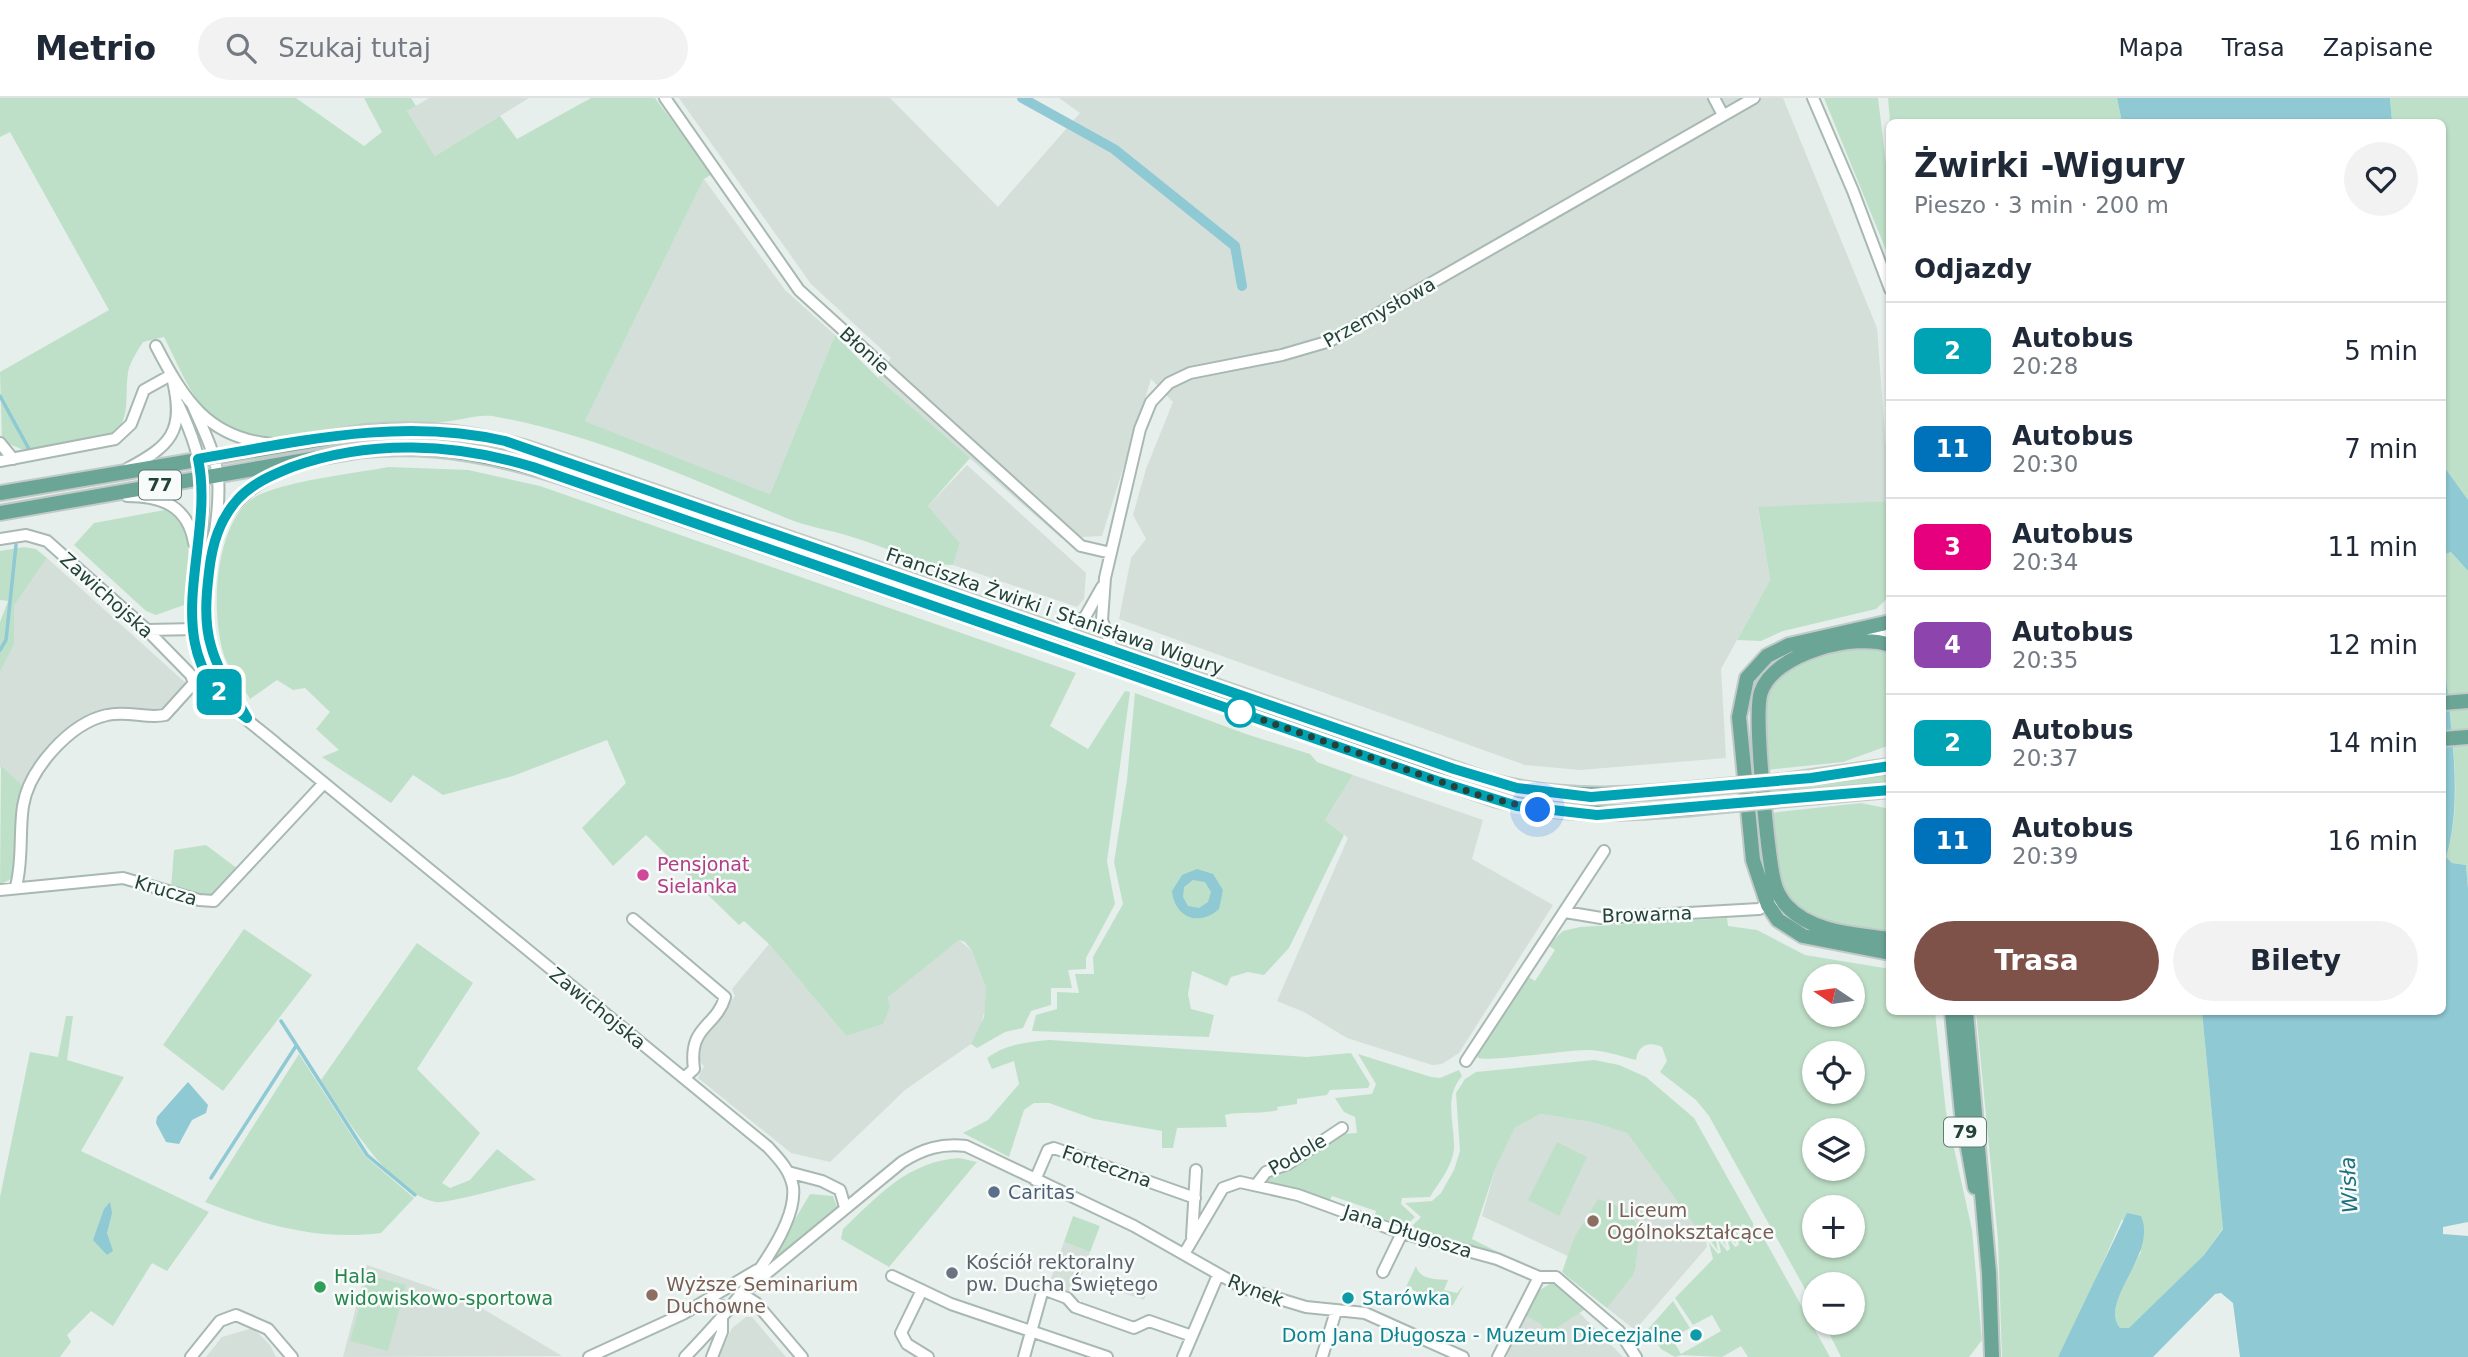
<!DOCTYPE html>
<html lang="pl">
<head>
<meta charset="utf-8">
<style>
  :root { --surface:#fff; --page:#f2f2f3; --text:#1f2937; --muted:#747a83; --line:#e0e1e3; --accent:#7f5249 }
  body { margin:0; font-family:"DejaVu Sans",sans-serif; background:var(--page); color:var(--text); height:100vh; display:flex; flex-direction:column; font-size:26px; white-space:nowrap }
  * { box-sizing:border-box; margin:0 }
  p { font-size:23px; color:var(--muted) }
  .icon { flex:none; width:38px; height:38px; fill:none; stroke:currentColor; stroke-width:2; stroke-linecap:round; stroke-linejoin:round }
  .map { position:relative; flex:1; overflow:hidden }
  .panel { position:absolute; left:1886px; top:21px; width:560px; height:896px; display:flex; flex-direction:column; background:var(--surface); border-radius:10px; box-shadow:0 2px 5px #0004 }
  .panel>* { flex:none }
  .badge { padding:0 14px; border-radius:10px; font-size:24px; line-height:46px }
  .needle { width:46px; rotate:283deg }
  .tools { position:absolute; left:1802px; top:866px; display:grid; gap:14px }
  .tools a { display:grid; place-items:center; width:63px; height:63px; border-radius:50%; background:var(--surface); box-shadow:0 2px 5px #0004; font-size:35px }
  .you { position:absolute; width:35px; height:35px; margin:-18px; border:5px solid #fff; border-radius:50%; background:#1a73e8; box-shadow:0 0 0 10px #1a73e833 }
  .map>.badge { position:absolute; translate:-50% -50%; box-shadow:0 0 0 4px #fff }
  h2 { padding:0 28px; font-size:26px; line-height:63px }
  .round { display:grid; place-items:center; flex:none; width:74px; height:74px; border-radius:37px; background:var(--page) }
  .summary { display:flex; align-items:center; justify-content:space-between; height:119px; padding:0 28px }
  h1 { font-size:33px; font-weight:800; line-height:52px }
  .primary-button { display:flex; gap:14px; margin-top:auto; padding:14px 28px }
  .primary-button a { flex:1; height:80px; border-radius:42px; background:var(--accent); color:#fff; font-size:28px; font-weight:800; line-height:80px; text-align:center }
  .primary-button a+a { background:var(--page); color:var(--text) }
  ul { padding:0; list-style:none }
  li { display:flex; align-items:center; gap:21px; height:98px; padding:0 28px; border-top:2px solid var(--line) }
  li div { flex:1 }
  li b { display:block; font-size:26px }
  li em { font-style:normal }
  li .badge { min-width:77px; font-weight:700; text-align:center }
  header { display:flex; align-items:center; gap:42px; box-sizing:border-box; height:98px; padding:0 35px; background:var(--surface); border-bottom:2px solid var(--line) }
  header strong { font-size:33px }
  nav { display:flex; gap:38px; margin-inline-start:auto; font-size:24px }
  .search { width:490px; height:63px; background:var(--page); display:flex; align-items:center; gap:18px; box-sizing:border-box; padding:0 24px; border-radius:38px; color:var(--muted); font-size:26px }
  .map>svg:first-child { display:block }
  .built { fill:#d4dfda }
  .green { fill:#bfe0c8; fill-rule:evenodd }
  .water { fill:#8ec9d4; fill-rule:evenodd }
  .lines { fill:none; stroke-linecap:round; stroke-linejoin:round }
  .stream { stroke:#8ec9d4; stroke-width:3.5 }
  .canal { stroke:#8ec9d4; stroke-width:10 }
  .minor-casing { stroke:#a8b8b2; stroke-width:14 }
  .major-casing { stroke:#c2cac8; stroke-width:18 }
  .minor { stroke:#fff; stroke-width:10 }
  .major { stroke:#6aa596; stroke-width:14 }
  .major-bridge-casing { stroke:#c2cac8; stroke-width:18; stroke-linecap:butt }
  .major-bridge { stroke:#6aa596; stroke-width:14 }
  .line-casing { stroke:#fff; stroke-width:16 }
  .line { stroke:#00a3b4; stroke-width:10 }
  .walk { stroke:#24423a; stroke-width:7; stroke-dasharray:0 12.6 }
  .stop-dot { fill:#fff; stroke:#00a3b4; stroke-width:3.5 }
  .hotel-dot { fill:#d1479c; stroke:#f7fbf9; stroke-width:2.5 }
  .service-dot { fill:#5c6f8a; stroke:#f7fbf9; stroke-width:2.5 }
  .education-dot { fill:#8d6e63; stroke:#f7fbf9; stroke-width:2.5 }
  .worship-dot { fill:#6b7280; stroke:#f7fbf9; stroke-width:2.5 }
  .leisure-dot { fill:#2e9e5b; stroke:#f7fbf9; stroke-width:2.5 }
  .culture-dot { fill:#0f9aa8; stroke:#f7fbf9; stroke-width:2.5 }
  .labels { text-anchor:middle; stroke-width:5; stroke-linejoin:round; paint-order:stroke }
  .shield { fill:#f7fbf9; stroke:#637a73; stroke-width:2 }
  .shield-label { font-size:18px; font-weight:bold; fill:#24423a }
  .street-label { font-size:19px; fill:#24423a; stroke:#f7fbf9 }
  .hotel-label { font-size:19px; fill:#b23c85; stroke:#f7fbf9; text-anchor:start }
  .service-label { font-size:19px; fill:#4e5e75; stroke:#f7fbf9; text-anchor:start }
  .education-label { font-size:19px; fill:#785e54; stroke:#f7fbf9; text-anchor:start }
  .worship-label { font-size:19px; fill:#5b616d; stroke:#f7fbf9; text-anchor:start }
  .leisure-label { font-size:19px; fill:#27864d; stroke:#f7fbf9; text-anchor:start }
  .culture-label { font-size:19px; fill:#0d838f; stroke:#f7fbf9; text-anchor:start }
  .water-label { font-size:21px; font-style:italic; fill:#1c6f80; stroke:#f7fbf9 }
</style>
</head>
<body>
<header>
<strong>Metrio</strong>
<div class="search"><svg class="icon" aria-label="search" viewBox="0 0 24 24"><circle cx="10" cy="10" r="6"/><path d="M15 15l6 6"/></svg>Szukaj tutaj</div>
<nav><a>Mapa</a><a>Trasa</a><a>Zapisane</a></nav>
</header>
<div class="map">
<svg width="2468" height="1259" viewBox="0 0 2468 1259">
  <rect width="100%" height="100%" fill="#e6efeb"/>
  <path class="built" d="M429,0h100l-94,58 -28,-45z
    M679,0h211l108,109 82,-94 -21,-15h724l94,230 13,173 -132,7 12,72 -49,89 5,89 -146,12 -55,-5 -406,-146 12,-61 15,-19 -13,-24 13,-46 27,-67 -22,-23 -49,157 -41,2 -183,-160 13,-20 -80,-74z
    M704,81l81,111 50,45 -65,159 -185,-73z
    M967,367l119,108 -2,26 -7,8 -124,-42 7,-22 -32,-37z
    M47,460l141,127 -22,26 -74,6 -68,70 -24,-20v-95l14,-27v-39z
    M1353,677l130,45 -11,39 81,46 -94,148 -17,11 -10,1 -85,-27 -43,-26 -27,-11 71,-163 -23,-18z
    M959,842l13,11 14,37 1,14 -8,29 -8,13 -66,46 -75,72 -39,-9 -93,-75 6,-12 -7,-7 1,-16 37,-47 -3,-7 37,-45 77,92 43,-29 -1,-10 11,-12z
    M1540,1016l51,8 36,11 79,108 1,6 -72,83 -70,-55 9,-16 -92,-43 14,-49 19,-39z
    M1064,1144l26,10 -14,41 -27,-9z
    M367,1167l101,35 94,56 -219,1z
    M1116,1177l33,12 -5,13 -33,-11z
    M1549,1186l4,2 70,71h-116l1,-10 15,-30 17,-27z
    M746,1219h6l34,40h-67l13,-29z
    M253,1230l17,17 6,12h-70l16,-20z"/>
  <path class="green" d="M0,0h296l68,48 18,-14 -18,-34h47l5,8 -9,5 28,45 65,-40 17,23 74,-41h64l57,76 -8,5 -119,242 185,73 65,-159 43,43 92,80 -42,48 32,37 -7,22c-35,-1 -67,-18 -101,-28 -21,-7 -45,-10 -66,-19 -94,-39 -192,-84 -294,-102 -17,-2 -36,6 -53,6 -22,1 -46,-2 -68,1 -53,5 -118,35 -162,-9 -20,-20 -32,-52 -45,-77l-21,5c-5,8 -11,17 -14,26 -6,24 5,54 -20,69l-83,14 -24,-10 -2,-69 109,-62 -99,-178 -10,5z
    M1824,0h54l12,99v63z
    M1888,0h229l5,24h-232z
    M2390,0h78v402l-25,-35v-343h-51z
    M389,369l79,3 72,16 536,187 -26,53 38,23 37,-58 5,1 -23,169 8,43 -29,54v11l-18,1 4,18h-21v17l-20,6 -8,17 -18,4 -28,16 -6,-4 13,-27 2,-29 -14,-37 -7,-9 -6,-2 -71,57 2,10 -7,17 -37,12 -77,-92 -25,-23 -5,4 -93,-90 -33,31 -31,-38 44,-45 -19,-43 -94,36 -70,19 -30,-20 -22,28c-23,-16 -46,-30 -69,-46l17,-7 -23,-21 14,-17 -25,-24 -12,2 -16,-10 -27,19c-8,-13 -19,-27 -25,-41 -15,-41 -11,-127 24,-157 23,-19 109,-28 140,-34z
    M1890,403v95l-14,13 -93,22 -22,10 -24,-1 33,-60 -12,-73z
    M170,411c29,33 16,56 14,96l-28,10 -10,-4 -72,-66 20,-22z
    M24,449l12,2 11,9 -33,48v39l-14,27v-50l8,-21 -8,-1v-49z
    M2451,454l17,19v318l-2,-24 -14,-2 -6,-6c20,-61 2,-141 -3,-205 -2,-32 0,-65 0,-97z
    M1861,549h18l11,5v93l-47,17 -77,8c0,-21 -5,-55 -1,-75 8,-39 65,-41 96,-48z
    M1135,595l111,41 64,20 7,8 36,13 -28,45 19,15 -55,113 -25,27 -16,-3 -17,5 -4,9 -35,-15 -4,23 3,15 23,6 -5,22 -177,-6 4,-16 21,-6v-17l22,1 -4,-19h19l-1,-17 30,-53 -9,-42 13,-82z
    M1,668l23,21 -8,89 -16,9z
    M1890,676v9l-106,9v-5z
    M1861,705l29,6v122c-104,-15 -109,-10 -120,-118z
    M206,747l32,24 -25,29h-11l-31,-10 3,-38z
    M1727,820l1,8 29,4 48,25 85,14v43h45l11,100 26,118 10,110 -13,17h-128l-17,-34h29v-39h-38v23l-106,-191 -13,-16 -36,-28 7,-11 -5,-14c-13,-6 -24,-2 -26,13 -16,-4 -33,-10 -49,-10 -19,0 -100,12 -109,8l-1,-5 50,-77 8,5 20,-31 -7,-5 15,-14 17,-4zM1815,878h38v39h-38zM1815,956h38v38h-38zM1815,1032h38v39h-38zM1815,1110h38v38h-38z
    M244,831l68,46 -89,116 -60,-46z
    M417,845l56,40 -56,86 63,64 -38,50 8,5 20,-8 27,-31 39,31c-17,3 -88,24 -100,22 -45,-8 -91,-86 -115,-122z
    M1976,914h226l21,216 -19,27 -75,74 -9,-1c-16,-21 11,-55 21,-76l-19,-33 -39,89 -25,49h-56l-4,-117z
    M66,918h7l-6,44 57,17 -43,74 128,61 -42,59 -15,-8 -39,63 -22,-15 -24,24 4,7 -11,15h-60v-160l30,-145 28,5z
    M1050,942l257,17 44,-4 19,31 -2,4 -38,2 -3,5 -30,4v5l-20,3 1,3c-19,5 -35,1 -53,5l2,12 -50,1 -4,20h-11v-17l-68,-12 -45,-16h-15l-10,7 -15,47 -46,-24 25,-13 31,-36 -5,-23 -22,8 -5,-11c19,-14 40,-16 63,-18z
    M299,956l66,102 49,42 -33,35c-63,8 -118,-8 -176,-31z
    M1358,956l73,23 9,1 19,-8 3,6c-19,22 -7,46 -8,73 -2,18 -15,33 -24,48l-28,1 -1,6 14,13 -10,10 -30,-12 1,-4 -44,-15 -2,4 -65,-20 78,-46 14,-1 -2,-16 -11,-5 -9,-14 37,-4 4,-10z
    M1594,962l25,5 27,12 48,41 59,105 1,12 -10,-11 -3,1 3,15 -6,-11h-6l4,15 -10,-12 -3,2 3,13 -7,-12 -4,1 3,15 -8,-11 -4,1 -79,-108 -36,-11 -51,-8 -25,14 -19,39 -24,72 28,14 -92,-23 13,-13 -16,-14 27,-2 9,-8 13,-23 6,-19 -4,-58 9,-14 11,-7z
    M1557,1044l30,15 -28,59 -31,-16z
    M959,1060l18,4 -88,105 -48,-28 2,-10c36,-34 64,-67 116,-71z
    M810,1096l23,2 4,11 -58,50 -4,-4z
    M1598,1101l29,10 13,21 -5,39 -2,6 -26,33 -45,-36 12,-34z
    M1073,1118l27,10 -10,26 -26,-10z
    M1744,1129l11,12 7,-4 68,122h-82l-7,-11 -19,11 -41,-2 -6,2 -14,-8 -13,-20 25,-28 17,27 -18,10 9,16 40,-23 -9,-16 -19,10 -18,-27 38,-39 -4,-16 9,11 3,-2 -3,-13 9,12 3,-2 -4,-14 9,12 4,-2 -3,-14 8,12 4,-2z
    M1416,1168c4,14 19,13 32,14l-4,10 13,3 7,-8 -11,20 -4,1 -43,-19z
    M368,1177l38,10 -18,66 -38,-10z
    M1554,1184l30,28 -37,24 -6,-10 -17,-9 16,-25z"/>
  <path class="water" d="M2117,0h273l2,24h-270z
    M2443,367l25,35v71l-17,-19 -8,3z
    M2443,550c5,63 22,150 3,209l6,6 14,2 2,24v333l-25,5v7l25,2v121h-228l-7,-54 -12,-10 -6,1 -62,63h-95l69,-144 14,3c17,39 -43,84 -21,112h9l75,-73 19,-26 -21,-217h241z
    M1197,771l16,5 10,16 -4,19c-20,18 -44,9 -47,-18l10,-16zM1193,782l12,2 6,10 -3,10 -9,6 -11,-2 -5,-9 1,-10z
    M188,984l20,23 -2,8 -14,7 -13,24 -13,-2 -10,-19 1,-6z
    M110,1104l2,11 -5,20 6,18 -6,4 -14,-15 11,-31z"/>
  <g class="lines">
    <path class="stream" d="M0,298l30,55
      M0,552l6,-10 10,-95
      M281,923l86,134 48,40
      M211,1080l85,-132"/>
    <path class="canal" d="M1022,0l92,51 121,97 7,40"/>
    <g class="minor-casing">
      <path id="minor" d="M665,0l134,192 282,256 30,7
        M1714,0l9,17
        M1813,0l40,93 37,98
        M156,248c28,54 52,92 116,98
        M178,306c12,25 23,53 25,82 4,70 -33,130 10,198 16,25 43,42 66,62l489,401c11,12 22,23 25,40 6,49 -76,137 -108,170
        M193,308c10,23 22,46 25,71 4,52 -18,104 -10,155 5,31 22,57 37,83
        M0,345l13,16
        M0,363l115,-22 16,-15 13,-34 27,-15
        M127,371c43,-23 58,-37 46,-88
        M127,398c35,0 61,10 67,47
        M218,435c15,-36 41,-53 77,-67
        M0,441l26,-4 21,6 100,89 44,45 3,8 -29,32c-19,4 -38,-5 -58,0 -37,8 -78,54 -84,91 -4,27 0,55 -7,80
        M147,532l50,-1
        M1055,533l30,-14 17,-30
        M1869,541l21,-5
        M1113,553l-11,-31 3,-42 35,-149 11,-27 18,-19 21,-10 92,-18 48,-14 424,-243
        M0,792l123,-12 76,22 15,1 110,-118
        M1565,814l36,6 158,-9 21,-11
        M633,821l92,78c-9,31 -37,28 -31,72l-10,9
        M1466,963l138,-210
        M788,1074l34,9 18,9 5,17
        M1035,1082l13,-30 6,-2 141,50
        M1256,1087l10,-13 22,-8 54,-36
        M1192,1139l4,-67
        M1184,1156l39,-66 17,-6 58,13 104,38 95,26 42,18h17l63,54 17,26
        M1383,1174l19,-39
        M892,1178l59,28 156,53
        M750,1189l152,-125c21,-13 39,-19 64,-16l168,80 109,62 63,19 59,6 98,44
        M922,1192l-21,43 6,11 21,13
        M742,1196l14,9 46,54
        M701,1206h17l11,6
        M191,1259l29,-36 16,-6 32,14 24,28
        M589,1259l94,-43 74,-44
        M712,1259l10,-25v-13
        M1024,1259l19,-68 24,9 8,9 59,21 15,-7 43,15
        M1183,1259l35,-82
        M1322,1259l14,-46
        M1498,1259l41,-80"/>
    </g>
    <g class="major-casing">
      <path id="major" d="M0,395l365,-61c61,-6 119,1 177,21l948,328c78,21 154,13 234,5
        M0,415l363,-63c73,-7 139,7 208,30l923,319c77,21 152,14 231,6
        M1890,524l-101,23 -22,11 -20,22 -8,39 14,143 15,45 10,15 25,16 87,17
        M1890,547c-35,-13 -116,8 -129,47 -8,21 7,163 13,190 2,8 7,17 12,23 25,28 70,29 104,34
        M2443,605l25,-2
        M2443,641l25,-2
        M1784,683l106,-15
        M1786,701l104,-9
        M1952,914l10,102 13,73
        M1966,914l23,261 3,84"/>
    </g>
    <use href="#minor" class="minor"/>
    <use href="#major" class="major"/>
    <g class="major-bridge-casing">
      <path id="major-bridge" d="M1724,688l60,-5
        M1725,707l61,-6"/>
    </g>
    <use href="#major-bridge" class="major-bridge"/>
  </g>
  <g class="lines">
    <g class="line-casing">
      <path id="line" d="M1890,668l-79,12 -220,19 -74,-9 -63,-19 -949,-328c-104,-24 -204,0 -307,18 19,88 -50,193 49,259 -13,-24 -29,-46 -36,-72 -7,-24 -5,-49 -2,-74 3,-27 10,-52 29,-73 15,-16 34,-24 54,-32 78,-28 163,-24 241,0l904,314 80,25 80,9 293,-25"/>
    </g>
    <use href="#line" class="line"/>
    <path class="walk" d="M1240,614l239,83 59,15"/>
  </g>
  <circle class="stop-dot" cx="1240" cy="614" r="14"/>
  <circle class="hotel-dot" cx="643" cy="777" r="7"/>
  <circle class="service-dot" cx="994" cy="1094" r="7"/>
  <g class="education-dot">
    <circle cx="1593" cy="1123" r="7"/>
    <circle cx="652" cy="1197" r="7"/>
  </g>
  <circle class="worship-dot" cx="952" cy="1175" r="7"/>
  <circle class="leisure-dot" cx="320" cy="1189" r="7"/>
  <g class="culture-dot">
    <circle cx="1348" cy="1200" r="7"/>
    <circle cx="1696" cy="1237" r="7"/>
  </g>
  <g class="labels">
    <g class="shield">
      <rect x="139" y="372.5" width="42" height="29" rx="5"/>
      <rect x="1944" y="1019.5" width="42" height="29" rx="5"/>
    </g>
    <g class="shield-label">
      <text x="160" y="393">77</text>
      <text x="1965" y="1040">79</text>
    </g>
    <g class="street-label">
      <text transform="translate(1379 214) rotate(-29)" y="7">Przemysłowa</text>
      <text transform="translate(865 252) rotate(42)" y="7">Błonie</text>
      <text transform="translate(107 497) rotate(42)" y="7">Zawichojska</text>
      <text transform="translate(1055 513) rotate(19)" y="7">Franciszka Żwirki i Stanisława Wigury</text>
      <text transform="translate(166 792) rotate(16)" y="7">Krucza</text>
      <text transform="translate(1647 816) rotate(-2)" y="7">Browarna</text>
      <text transform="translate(598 910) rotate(39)" y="7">Zawichojska</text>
      <text transform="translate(1297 1056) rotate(-30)" y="7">Podole</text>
      <text transform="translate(1107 1068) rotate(19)" y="7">Forteczna</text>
      <text transform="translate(1408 1133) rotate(18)" y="7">Jana Długosza</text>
      <text transform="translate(1256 1192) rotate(21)" y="7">Rynek</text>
    </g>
    <g class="hotel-label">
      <text x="657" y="773">Pensjonat<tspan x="657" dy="22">Sielanka</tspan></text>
    </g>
    <g class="service-label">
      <text x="1008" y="1101">Caritas</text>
    </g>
    <g class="education-label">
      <text x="1607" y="1119">I Liceum<tspan x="1607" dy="22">Ogólnokształcące</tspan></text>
      <text x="666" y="1193">Wyższe Seminarium<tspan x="666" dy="22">Duchowne</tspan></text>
    </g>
    <g class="worship-label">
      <text x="966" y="1171">Kościół rektoralny<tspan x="966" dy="22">pw. Ducha Świętego</tspan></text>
    </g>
    <g class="leisure-label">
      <text x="334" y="1185">Hala<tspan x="334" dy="22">widowiskowo-sportowa</tspan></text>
    </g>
    <g class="culture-label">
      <text x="1362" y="1207">Starówka</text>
      <text x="1682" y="1244" text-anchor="end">Dom Jana Długosza - Muzeum Diecezjalne</text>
    </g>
    <g class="water-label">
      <text transform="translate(2349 1087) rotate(-93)" y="7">Wisła</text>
    </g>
  </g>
</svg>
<div class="tools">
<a><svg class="needle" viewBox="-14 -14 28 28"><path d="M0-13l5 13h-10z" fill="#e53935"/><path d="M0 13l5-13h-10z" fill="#747a83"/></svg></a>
<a><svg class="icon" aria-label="locate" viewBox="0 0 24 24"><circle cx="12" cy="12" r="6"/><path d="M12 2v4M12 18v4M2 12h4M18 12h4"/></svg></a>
<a><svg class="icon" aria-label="layers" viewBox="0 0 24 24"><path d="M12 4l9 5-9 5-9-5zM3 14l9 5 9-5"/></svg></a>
<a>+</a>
<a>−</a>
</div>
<div class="you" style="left:1538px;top:712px"></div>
<b class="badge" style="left:219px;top:594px;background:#00a3b4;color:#fff">2</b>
<section class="panel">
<div class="summary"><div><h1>Żwirki -Wigury</h1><p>Pieszo · 3 min · 200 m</p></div><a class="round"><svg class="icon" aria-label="heart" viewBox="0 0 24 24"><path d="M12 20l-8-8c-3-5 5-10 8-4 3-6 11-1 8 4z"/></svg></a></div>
<h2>Odjazdy</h2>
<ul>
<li><span class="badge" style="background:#00a3b4;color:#fff">2</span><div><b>Autobus</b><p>20:28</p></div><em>5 min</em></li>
<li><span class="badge" style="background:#0072bc;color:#fff">11</span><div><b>Autobus</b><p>20:30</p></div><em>7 min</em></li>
<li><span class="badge" style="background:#e6007e;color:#fff">3</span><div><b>Autobus</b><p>20:34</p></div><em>11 min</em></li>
<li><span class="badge" style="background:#8e44ad;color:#fff">4</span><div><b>Autobus</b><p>20:35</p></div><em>12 min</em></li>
<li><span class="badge" style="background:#00a3b4;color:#fff">2</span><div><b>Autobus</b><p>20:37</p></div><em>14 min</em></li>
<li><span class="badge" style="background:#0072bc;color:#fff">11</span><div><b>Autobus</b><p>20:39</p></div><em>16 min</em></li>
</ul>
<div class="primary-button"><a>Trasa</a><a>Bilety</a></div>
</section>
</div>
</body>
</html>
